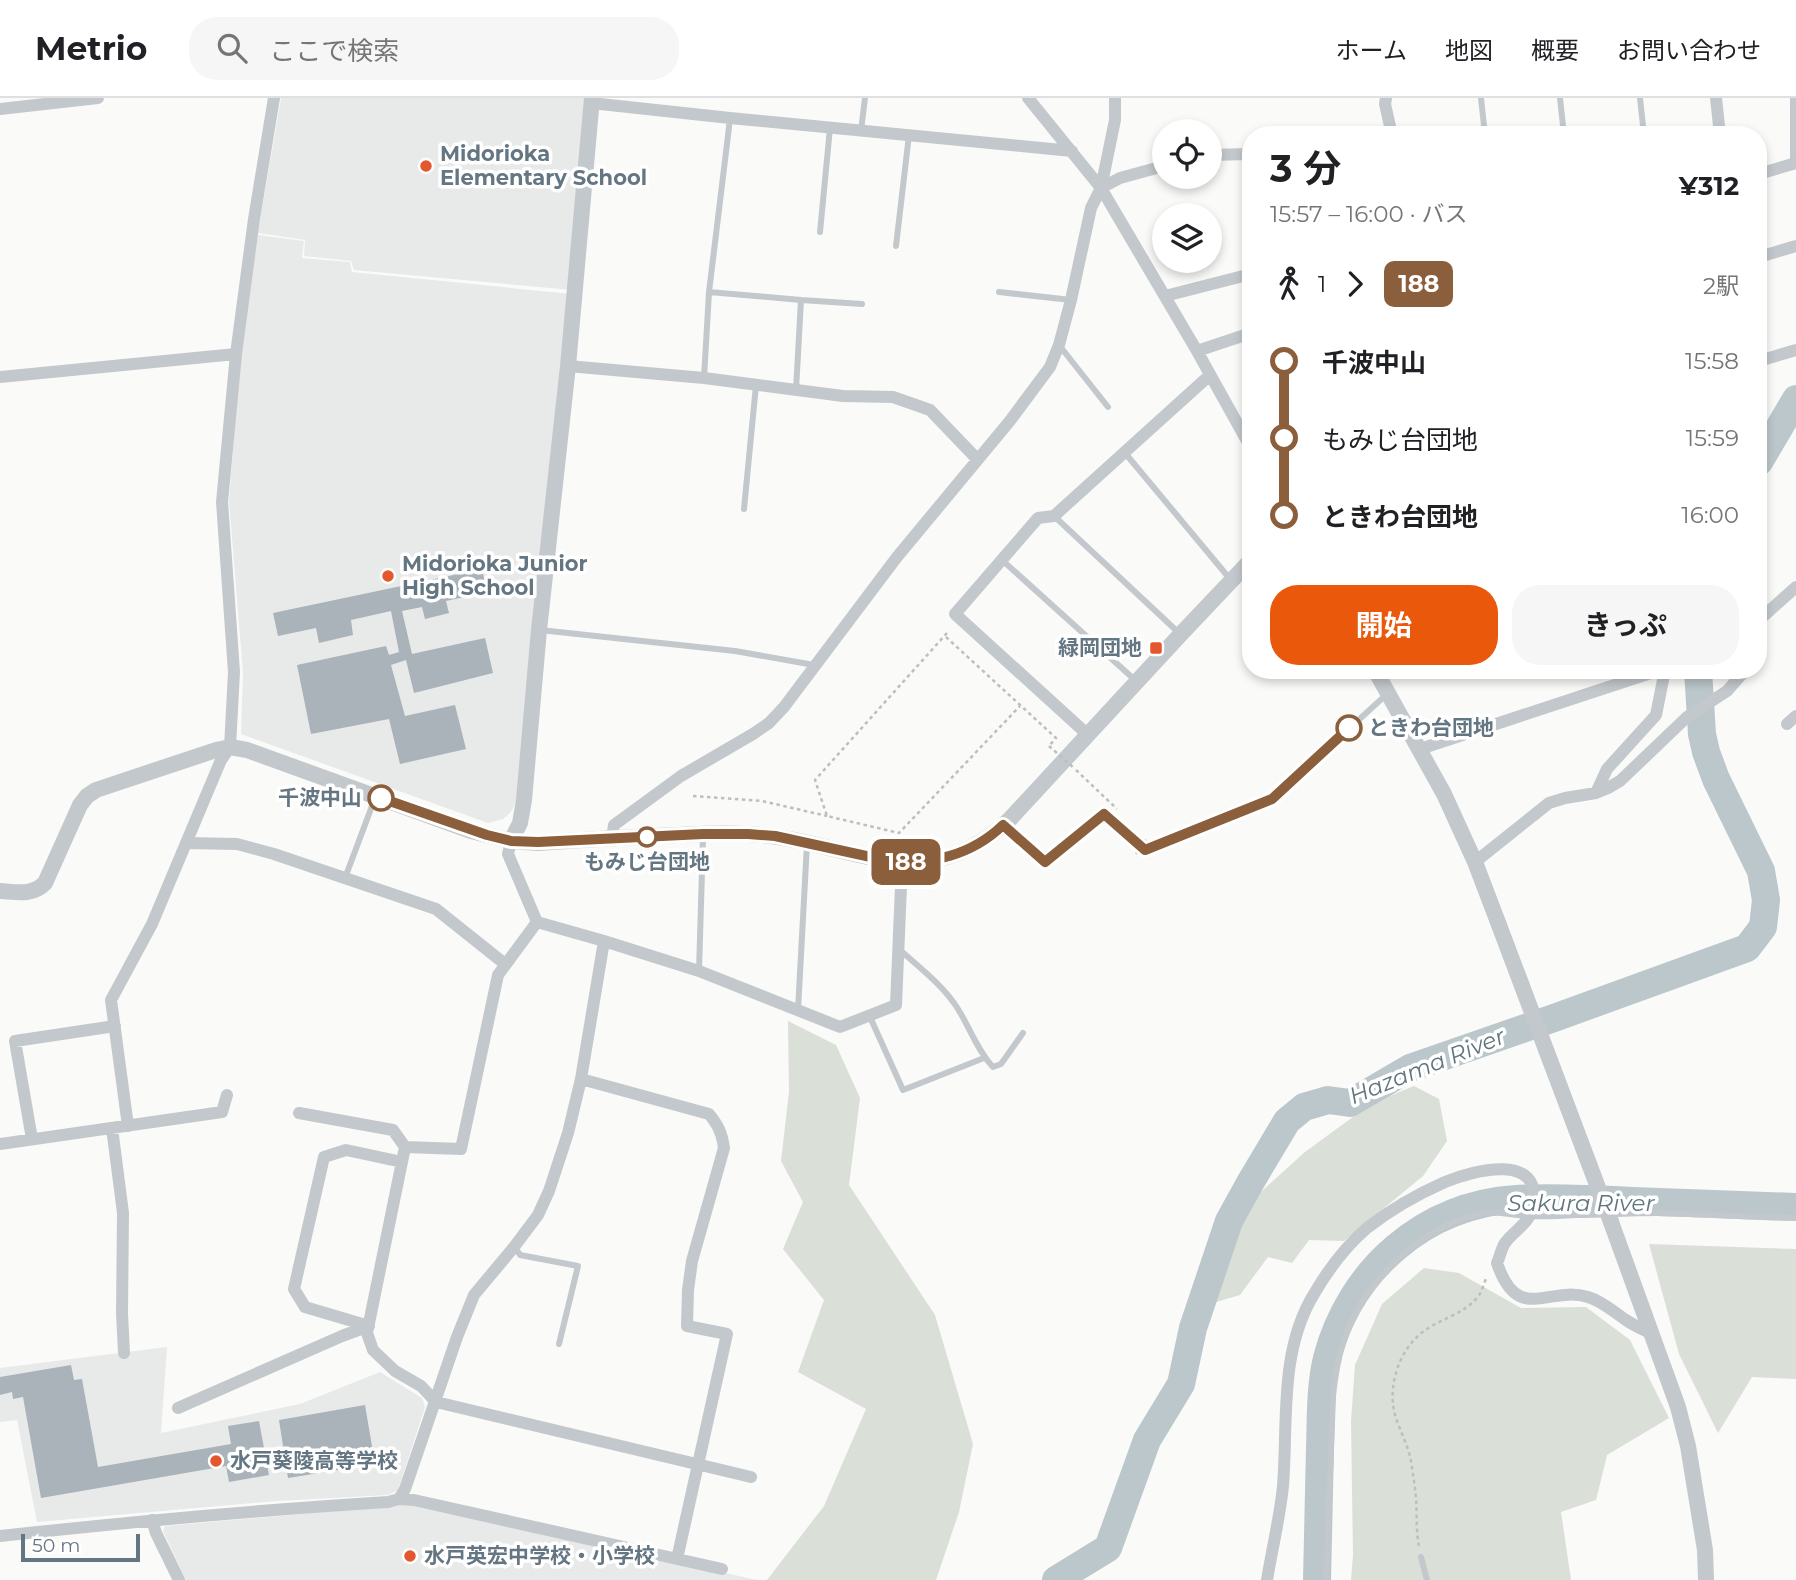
<!DOCTYPE html>
<html lang="ja">
<head>
<meta charset="utf-8">
<style>
  :root { --surface:#fff; --page:#f6f6f6; --text:#202124; --muted:#757577; --line:#e0e0e0; --accent:#ea580c }
  body { margin:0; font-family:Montserrat,"Noto Sans JP",sans-serif; background:var(--page); color:var(--text); height:100vh; display:flex; flex-direction:column; font-size:26px; white-space:nowrap }
  * { box-sizing:border-box; margin:0 }
  p { font-size:23px; color:var(--muted) }
  .icon { flex:none; width:38px; height:38px; fill:none; stroke:currentColor; stroke-width:2; stroke-linecap:round; stroke-linejoin:round }
  .map { position:relative; flex:1; overflow:hidden }
  .drawer { position:absolute; left:1242px; top:28px; width:525px; height:553px; display:flex; flex-direction:column; background:var(--surface); border-radius:28px; box-shadow:0 4px 10px #0003 }
  .drawer>* { flex:none }
  .badge { padding:0 14px; border-radius:10px; font-size:24px; line-height:46px }
  .tools { position:absolute; left:1152px; top:21px; display:grid; gap:14px }
  .tools a { display:grid; place-items:center; width:70px; height:70px; border-radius:50%; background:var(--surface); box-shadow:0 4px 10px #0003; font-size:35px }
  .scale { position:absolute; left:21px; bottom:18px; width:119px; box-sizing:border-box; padding-left:7px; border:4px solid #657683; border-top:0; font-size:19px; line-height:24px; white-space:nowrap; color:#657683; -webkit-text-stroke:5px #fff; paint-order:stroke }
  .map>.badge { position:absolute; translate:-50% -50%; box-shadow:0 0 0 4px #fff }
  .legs { display:flex; align-items:center; gap:10px; height:77px; padding:0 28px; font-size:23px }
  .legs p { margin-inline-start:auto }
  .head { display:flex; align-items:center; justify-content:space-between; height:119px; padding:0 28px }
  h1 { font-size:38px; font-weight:700; line-height:52px }
  .cta { display:flex; gap:14px; margin-top:auto; padding:14px 28px }
  .cta a { flex:1; height:80px; border-radius:28px; background:var(--accent); color:#fff; font-size:28px; font-weight:700; line-height:80px; text-align:center }
  .cta a+a { background:var(--page); color:var(--text) }
  ul { padding:0 28px; list-style:none }
  li { display:flex; align-items:center; gap:24px; height:77px; font-size:26px }
  li i { display:grid; place-items:center; width:10px; height:100%; margin:0 9px; background:currentColor }
  li i::after { content:''; width:18px; height:18px; margin:-9px; border:5px solid; border-radius:50%; background:var(--surface) }
  li p { margin-inline-start:auto }
  li:first-child i { background:linear-gradient(#0000 50%,currentColor 0) }
  li:last-child i { background:linear-gradient(currentColor 50%,#0000 0) }
  header { display:flex; align-items:center; gap:42px; box-sizing:border-box; height:98px; padding:0 35px; background:var(--surface); border-bottom:2px solid var(--line) }
  header strong { font-size:33px }
  nav { display:flex; gap:38px; margin-inline-start:auto; font-size:24px }
  .search { width:490px; height:63px; background:var(--page); display:flex; align-items:center; gap:18px; box-sizing:border-box; padding:0 24px; border-radius:28px; color:var(--muted); font-size:26px }
  .map>svg:first-child { display:block }
  .built { fill:#e8e9e9 }
  .green { fill:#dadfd7 }
  .lines { fill:none; stroke-linecap:round; stroke-linejoin:round }
  .river { stroke:#bbc7cb; stroke-width:28 }
  .building { fill:#aab3b9 }
  .path { stroke:#bbbfc2; stroke-width:2.5; stroke-dasharray:3.5 3.5; stroke-linecap:butt }
  .service { stroke:#c3c8cc; stroke-width:6 }
  .minor { stroke:#c3c8cc; stroke-width:12 }
  .tertiary { stroke:#c3c8cc; stroke-width:16 }
  .path-bridge { stroke:#bbbfc2; stroke-width:2.5; stroke-dasharray:3.5 3.5; stroke-linecap:butt }
  .tertiary-bridge { stroke:#c3c8cc; stroke-width:16 }
  .line-1-casing { stroke:#fff; stroke-width:16 }
  .line-1 { stroke:#8b5e3c; stroke-width:10 }
  .poi-dot { fill:#e4572e; stroke:#fff; stroke-width:2.5 }
  .stop-1-dot { fill:#fff; stroke:#8b5e3c; stroke-width:3.5 }
  .labels { text-anchor:middle; stroke-width:7; stroke-linejoin:round; paint-order:stroke }
  .poi-label { font-size:21px; font-weight:bold; fill:#657683; stroke:#fff; text-anchor:start }
  .stop-label { font-size:21px; font-weight:bold; fill:#657683; stroke:#fff; text-anchor:start }
  .water-label { font-size:23px; font-style:italic; fill:#60757c; stroke:#fff }
</style>
</head>
<body>
<header>
<strong>Metrio</strong>
<div class="search"><svg class="icon" aria-label="search" viewBox="0 0 24 24"><circle cx="10" cy="10" r="6"/><path d="M15 15l6 6"/></svg>ここで検索</div>
<nav><a>ホーム</a><a>地図</a><a>概要</a><a>お問い合わせ</a></nav>
</header>
<div class="map">
<svg width="1796" height="1482" viewBox="0 0 1796 1482">
  <rect width="100%" height="100%" fill="#fafaf8"/>
  <path class="built" d="M281,0h308l-17,192 -218,-20 -3,-9 -47,-5 1,-16 -47,-7z
    M258,137l46,6 -2,17 48,4 2,10 219,22 -54,505 -6,13 -8,7 -15,4 -247,-89 2,-61 -14,-172 11,-142z
    M167,1249l-6,86 139,-29 80,-32 42,26 3,9 -27,83 -10,5 -111,6 -240,21 -20,-102 -17,2v-54z
    M414,1406l343,76h-571l-23,-49 2,-5z"/>
  <path class="green" d="M788,923l48,24 24,53 -11,87 86,130 38,129 -14,68 -23,68h-169l57,-74 42,-97 -68,-37 26,-72 -41,-51 20,-47 -22,-41 8,-69z
    M1414,988l25,13 8,42 -24,35 -79,65 -35,-1 -17,23 -24,-6 -28,38 -24,7 28,-95 61,-55 67,-49z
    M1649,1146l147,5v130l-44,-2 -34,56 -39,-79z
    M1424,1170l35,5 62,35 65,-1 44,33 39,78 -62,37 -11,45 -35,12 10,68h-220l2,-25 -2,-134 4,-56 27,-61z"/>
  <g class="lines">
    <path class="river" d="M1759,364l37,-63
      M1056,1482l52,-32 39,-108 34,-56 12,-56 36,-107 21,-38 37,-62 17,-14 24,-7 22,3 60,-35 144,-50 193,-70 16,-21 3,-27 -5,-29 -45,-92 -10,-27 -4,-18 -4,-64
      M1317,1482c1,-44 2,-88 3,-132 1,-30 0,-61 7,-90 23,-88 97,-153 189,-159 38,-2 78,0 116,2 55,2 109,4 164,6"/>
  </g>
  <path class="building" d="M482,471l5,23 -41,9 3,12 -24,6 -3,-12 -20,4 10,43 73,-16 8,35 -79,20 -8,-33 -15,5 14,51 50,-11 11,44 -66,15 -11,-45 -78,15 -14,-69 89,-19 3,9 10,-3 -8,-41 -40,9 2,15 -34,8 -3,-15 -38,8 -5,-23z
    M71,1267l3,15 8,-1 16,88 133,-23 -3,-18 31,-5 10,54 -40,7 -3,-16 -185,32 -18,-101 -10,2 -1,-7 -12,3v-18z
    M365,1307l10,59 -87,14 -9,-58z"/>
  <g class="lines">
    <path class="path" d="M947,535l-132,147 12,36 72,17 121,-127
      M946,539l110,101 -7,8
      M1076,672l41,39
      M693,698l69,5 65,15
      M1419,1448c-3,-15 -2,-32 -3,-48 -1,-12 -3,-24 -5,-37 -3,-17 -13,-33 -17,-50 -5,-26 4,-56 23,-74 17,-17 44,-21 58,-37 7,-6 8,-16 12,-23"/>
    <path class="service" d="M1481,0l4,37
      M1560,0l4,37
      M1640,0l4,37
      M861,33l4,-33
      M1793,66v-66
      M820,134l10,-104
      M896,148l13,-111
      M709,194l92,8 -5,90
      M999,194l72,8
      M801,202l61,4
      M1059,247l49,62
      M704,280l5,-86 21,-173
      M1125,355l105,126
      M744,411l12,-124
      M1054,418l125,117
      M1002,462l133,120
      M540,532l195,21 79,14
      M1003,727l42,37 59,-48 41,36 127,-51 115,-105
      M345,780l30,-80
      M900,852c20,18 44,36 58,59 12,19 19,41 35,58l8,-3 22,-31
      M699,873l4,-134
      M798,912l9,-166
      M870,919l33,73 81,-32
      M515,1149l5,8 58,11 -19,78
      M1421,1459l6,23
      M1326,1482l7,-184c3,-28 8,-56 22,-82 25,-47 77,-93 131,-101 14,-2 29,3 43,3 16,1 32,0 48,-1 27,0 53,-2 80,-2 46,1 93,4 139,5"/>
    <path class="minor" d="M1028,0l73,90 96,163 54,97
      M1386,0l-1,6 7,31
      M1716,0l4,37
      M591,5l139,15 342,33
      M0,11l98,-11
      M1209,57l42,-1
      M1759,76l37,-11
      M1101,90l19,-10 44,-12
      M1759,159l37,-11
      M1165,198l86,-22
      M1197,253l54,-18
      M1759,263l37,-11
      M568,268l136,12 139,18 50,1 37,13 47,49
      M0,279l236,-23
      M1759,522l37,-33
      M1787,626l9,-8
      M1087,636l-132,-120 83,-96 16,-2 156,-141
      M1420,651l240,-79
      M1596,695l11,-24 49,-54 9,-45
      M612,741l2,-14 67,-49 72,-42 16,-11 15,-16 113,-150 112,-135 41,-55 9,-22 12,-45 20,-92 10,-20 14,-68v-22
      M186,745l51,1 37,10 162,55 69,55
      M1475,764l74,-59 16,-5 31,-5 12,-5 12,-7 67,-64 40,-26 15,-17 1,-4
      M604,843l95,30 141,56 56,-22 6,-143
      M581,981l128,35c9,11 13,19 15,34l-32,113 -4,29 -1,36 40,8 -50,225
      M299,1015l94,17 12,17 -38,186 6,17 22,21 26,15 15,16 315,75
      M128,1028l-17,-126 41,-76 69,-164 9,-13 4,-75 -12,-170 14,-148 18,-135 20,-121
      M112,1030l11,85 -1,100 2,40
      M32,1041l-17,-98 100,-15
      M0,1046l222,-32 5,-17
      M405,1049l56,2 37,-174 39,-53
      M178,1310l164,-72 27,-10 -64,-19 -11,-18 30,-132 22,-7 56,12
      M399,1401l15,1 308,69
      M152,1422l4,13 23,47
      M0,1438c129,-14 258,-26 388,-34l11,-3 6,-10 52,-152 17,-42 40,-48 24,-32 11,-24 19,-58 13,-54 23,-138 -67,-19 -29,-68 3,-13
      M1267,1482c5,-31 13,-63 16,-94 5,-64 -4,-135 31,-192 14,-24 32,-48 53,-66 23,-18 51,-34 78,-46 29,-12 98,-30 88,24 -3,18 -19,24 -28,37 -4,6 -5,14 -8,20 21,62 51,22 91,34 14,4 26,15 38,23 7,5 16,9 24,13"/>
    <path class="tertiary" d="M1375,572l69,124 31,68 24,63
      M511,743l9,-18 4,-23 15,-170 29,-264 24,-268
      M0,793c17,1 32,5 45,-8l35,-78 7,-9 9,-6 120,-40 14,-3 17,3 224,81 40,10 27,2c40,-3 79,-5 118,-7 30,-1 61,-4 91,-2 99,4 176,69 263,-15l170,-184 71,-75
      M1611,1124l67,185 10,39 17,104 1,30"/>
    <path class="path-bridge" d="M1049,648l26,23
      M1136,756l11,-16"/>
    <path class="tertiary-bridge" d="M1499,827l112,297"/>
  </g>
  <g class="lines">
    <g class="line-1-casing">
      <path id="line-1" d="M381,700l106,37 24,6 27,1 165,-8h45l27,2 114,25c42,4 83,-6 114,-36l42,37 59,-48 41,36 127,-51 77,-71"/>
    </g>
    <use href="#line-1" class="line-1"/>
  </g>
  <g class="poi-dot">
    <circle cx="426" cy="68" r="7"/>
    <circle cx="388" cy="478" r="7"/>
    <rect x="1149" y="543" width="14" height="14" rx="3.5"/>
    <circle cx="216" cy="1363" r="7"/>
    <circle cx="410" cy="1458" r="7"/>
  </g>
  <g class="stop-1-dot">
    <circle cx="1349" cy="630" r="12"/>
    <circle cx="381" cy="700" r="12"/>
    <circle cx="647" cy="739" r="9"/>
  </g>
  <g class="labels">
    <g class="poi-label">
      <text x="440" y="63">Midorioka<tspan x="440" dy="24">Elementary School</tspan></text>
      <text x="402" y="473">Midorioka Junior<tspan x="402" dy="24">High School</tspan></text>
      <text x="1142" y="557" text-anchor="end">緑岡団地</text>
      <text x="230" y="1370">水戸葵陵高等学校</text>
      <text x="424" y="1465">水戸英宏中学校・小学校</text>
    </g>
    <g class="stop-label">
      <text x="1368" y="637">ときわ台団地</text>
      <text x="362" y="707" text-anchor="end">千波中山</text>
      <text x="647" y="771" text-anchor="middle">もみじ台団地</text>
    </g>
    <g class="water-label">
      <text transform="translate(1427 968) rotate(-22)" y="8">Hazama River</text>
      <text x="1581" y="1113">Sakura River</text>
    </g>
  </g>
</svg>
<div class="tools">
<a><svg class="icon" aria-label="locate" viewBox="0 0 24 24"><circle cx="12" cy="12" r="6"/><path d="M12 2v4M12 18v4M2 12h4M18 12h4"/></svg></a>
<a><svg class="icon" aria-label="layers" viewBox="0 0 24 24"><path d="M12 4l9 5-9 5-9-5zM3 14l9 5 9-5"/></svg></a>
</div>
<div class="scale">50 m</div>
<b class="badge" style="left:906px;top:764px;background:#8b5e3c;color:#fff">188</b>
<section class="drawer">
<div class="head"><div><h1>3 分</h1><p>15:57 – 16:00 · バス</p></div><b>¥312</b></div>
<div class="legs"><svg class="icon" aria-label="walk" viewBox="0 0 24 24"><circle cx="13" cy="4" r="2"/><path d="M13 8l-2 6 4 7M11 14l-3 7M7 12l3-4h3l4 4"/></svg>1<svg class="icon" aria-label="forward" viewBox="0 0 24 24"><path d="M9 5l7 7-7 7"/></svg><b class="badge" style="background:#8b5e3c;color:#fff">188</b><p>2駅</p></div>
<ul>
<li><i style="color:#8b5e3c"></i><b>千波中山</b><p>15:58</p></li>
<li><i style="color:#8b5e3c"></i><span>もみじ台団地</span><p>15:59</p></li>
<li><i style="color:#8b5e3c"></i><b>ときわ台団地</b><p>16:00</p></li>
</ul>
<div class="cta"><a>開始</a><a>きっぷ</a></div>
</section>
</div>
</body>
</html>
